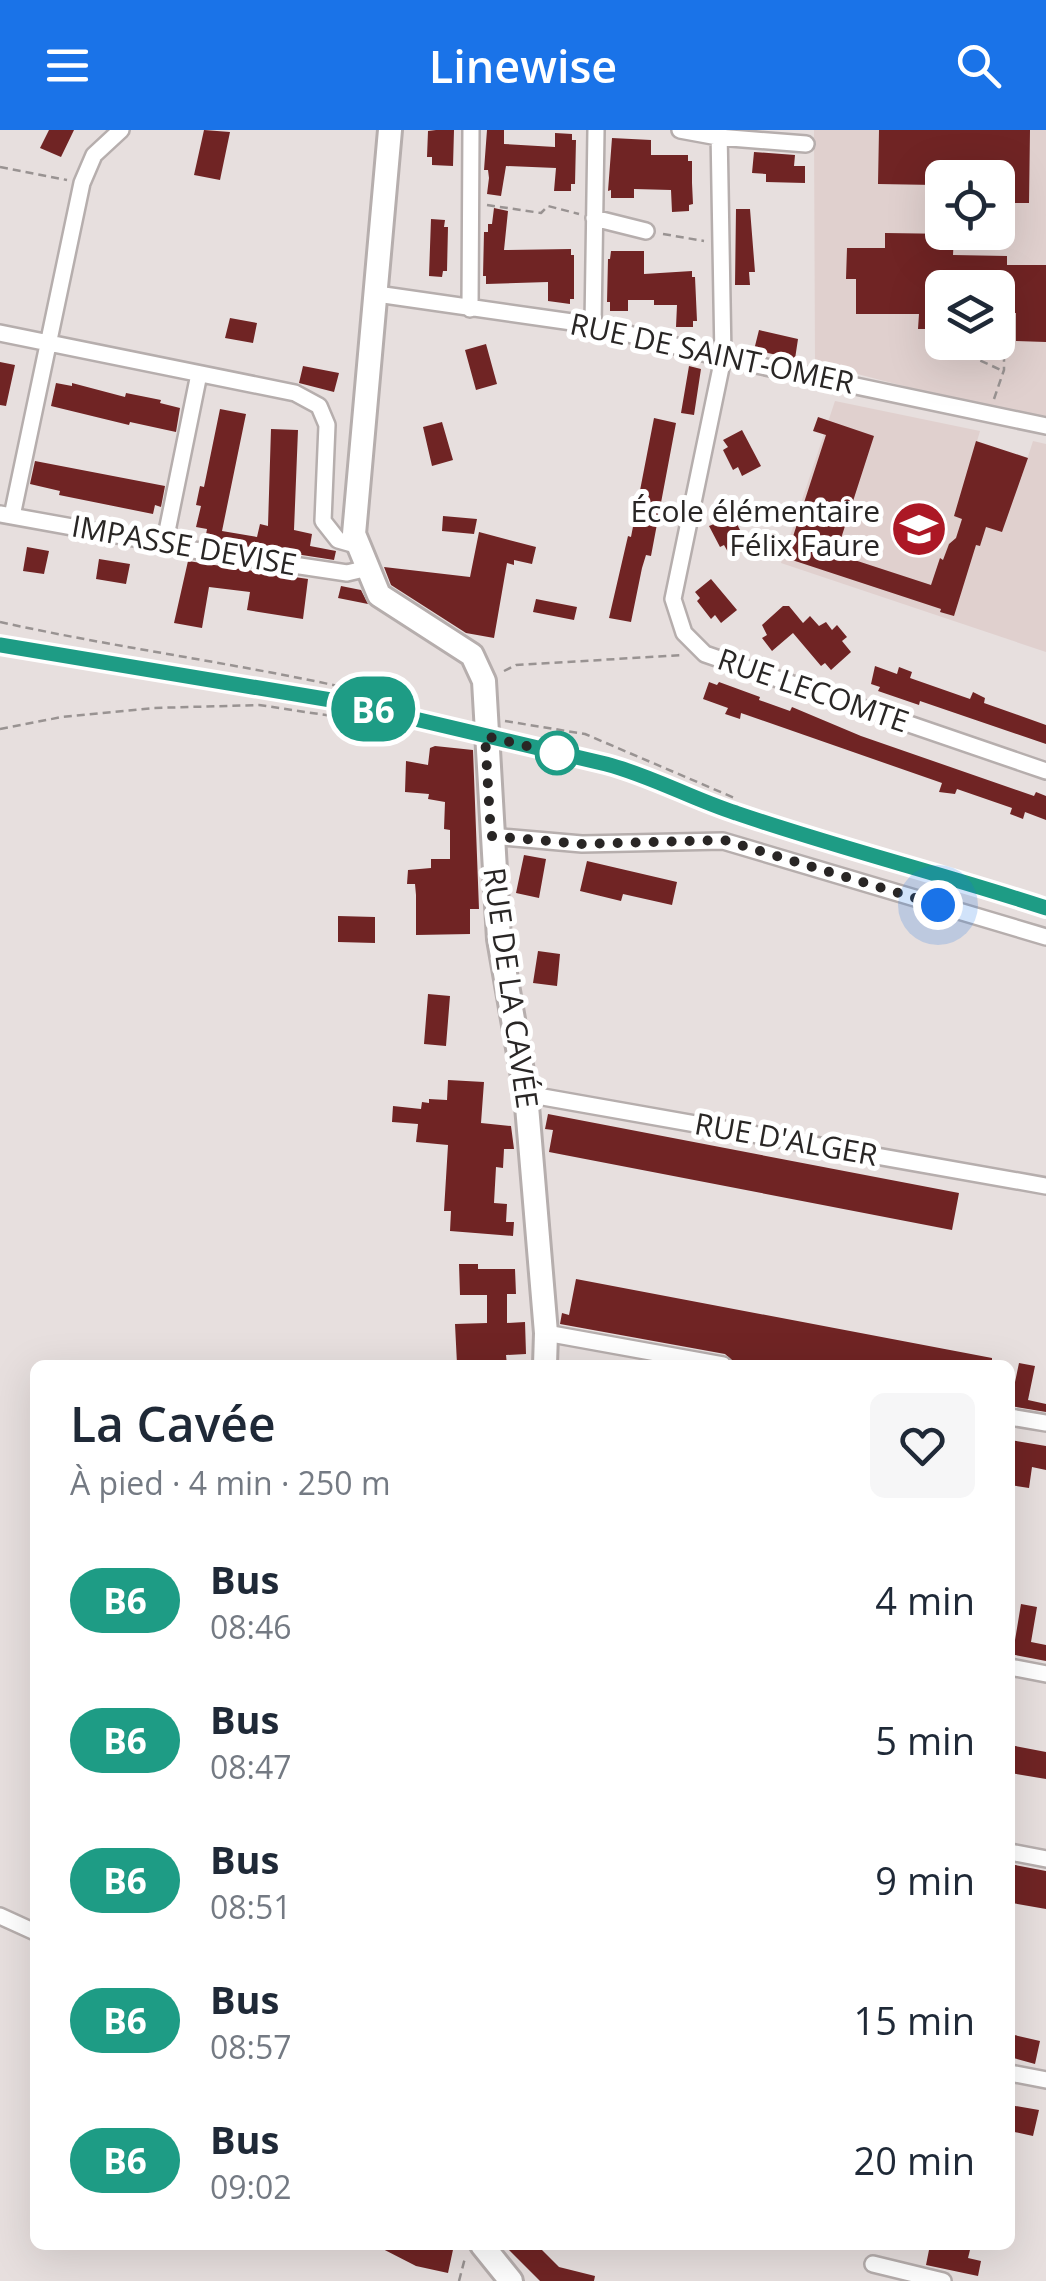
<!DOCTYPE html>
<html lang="fr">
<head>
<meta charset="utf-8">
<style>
  :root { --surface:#fff; --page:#f6f6f7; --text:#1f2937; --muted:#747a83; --accent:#1a73e8 }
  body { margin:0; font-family:"Open Sans",sans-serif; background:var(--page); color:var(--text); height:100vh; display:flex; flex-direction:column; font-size:38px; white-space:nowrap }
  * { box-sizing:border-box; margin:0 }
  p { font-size:32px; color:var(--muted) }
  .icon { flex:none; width:55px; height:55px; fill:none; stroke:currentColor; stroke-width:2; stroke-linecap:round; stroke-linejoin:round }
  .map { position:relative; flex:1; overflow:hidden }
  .panel { position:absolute; left:30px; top:1230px; width:985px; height:890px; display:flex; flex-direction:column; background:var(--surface); border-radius:15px; box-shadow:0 10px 40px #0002 }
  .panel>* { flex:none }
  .badge { padding:0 20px; border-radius:32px; font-size:35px; line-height:65px }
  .controls { position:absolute; left:925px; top:30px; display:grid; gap:20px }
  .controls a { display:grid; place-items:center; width:90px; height:90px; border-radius:15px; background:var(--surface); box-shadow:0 10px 40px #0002; font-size:50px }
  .you { position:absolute; width:50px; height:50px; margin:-25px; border:8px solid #fff; border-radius:50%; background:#1a73e8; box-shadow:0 0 0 15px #1a73e833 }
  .map>.badge { position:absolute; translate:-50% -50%; box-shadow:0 0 0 5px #fff }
  .round { display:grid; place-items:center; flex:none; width:105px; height:105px; border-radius:15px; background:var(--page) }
  .overview { display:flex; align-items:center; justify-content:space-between; height:170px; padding:0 40px }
  h1 { font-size:48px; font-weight:600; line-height:75px }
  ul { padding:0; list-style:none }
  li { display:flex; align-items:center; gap:30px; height:140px; padding:0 40px }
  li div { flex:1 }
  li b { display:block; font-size:38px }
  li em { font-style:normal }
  li .badge { min-width:110px; font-weight:700; text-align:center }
  header { display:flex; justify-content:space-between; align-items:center; height:130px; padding:0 40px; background:var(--accent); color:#fff; font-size:45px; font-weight:600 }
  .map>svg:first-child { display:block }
  .built { fill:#e0d0ce; fill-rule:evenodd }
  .building { fill:#702424 }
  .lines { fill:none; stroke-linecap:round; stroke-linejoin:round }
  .lane-casing { stroke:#b6aead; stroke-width:12 }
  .street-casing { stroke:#b6aead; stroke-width:20 }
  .secondary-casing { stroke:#b6aead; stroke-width:28 }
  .path { stroke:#999392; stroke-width:2.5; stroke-dasharray:8 5; stroke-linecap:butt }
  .lane { stroke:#fff; stroke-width:8 }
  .street { stroke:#fff; stroke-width:15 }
  .secondary { stroke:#fff; stroke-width:22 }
  .line-casing { stroke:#fff; stroke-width:22 }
  .line { stroke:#1e9c85; stroke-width:15 }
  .walk { stroke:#292625; stroke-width:10; stroke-dasharray:0 18 }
  .stop-dot { fill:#fff; stroke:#1e9c85; stroke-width:5 }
  .labels { text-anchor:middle; stroke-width:10; stroke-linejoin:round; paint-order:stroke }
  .street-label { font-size:30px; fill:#292625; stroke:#fff }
  .poi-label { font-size:30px; fill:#292625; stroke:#fff; text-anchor:end }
</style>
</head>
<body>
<header><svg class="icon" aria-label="menu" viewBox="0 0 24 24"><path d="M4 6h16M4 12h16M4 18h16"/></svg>Linewise<svg class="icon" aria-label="search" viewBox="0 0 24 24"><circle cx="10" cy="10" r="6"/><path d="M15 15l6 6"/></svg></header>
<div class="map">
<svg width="1046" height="2151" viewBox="0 0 1046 2151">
  <rect width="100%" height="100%" fill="#e7dfde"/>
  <path class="built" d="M814,0h232v289l-54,-10 -177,-46zM942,48h56v54h-56zM942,158h56v54h-56z
    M835,271l145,30 -14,48 56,-4 11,-34 13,3v208l-265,-89z"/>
  <path class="building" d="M49,0h25l-13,27 -21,-9z
    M204,0l26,2 -10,48 -26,-5z
    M436,0h18l-1,36 -21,-1v-8h-5l1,-26z
    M487,0h17v14l51,3v-14l17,1v6h4l-1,44h-4v7h-17l2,-23 -50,-2 -5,30 -14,-2 2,-16 -1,-8h-4z
    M879,0h151l-1,73h-31v-25h-17v-11h-46v18l-57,-1z
    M612,8l39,2v15h37v6h4v22l1,21 -4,1v6l-17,1 -1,-22 -37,-1v9h-23v-8l-3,1z
    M754,22l41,3 -1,11h11v17l-39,-1v-8l-14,-1z
    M494,78l14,3 -4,39 67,-1v6h3v44h-4v5l-22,-3v-19l-62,2v-8h-3l1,-44h4v-8h4z
    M736,79h14l5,63h-6l1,13h-15z
    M431,89l14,1 -1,7h4l-1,44h-4l-1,6 -13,-1z
    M885,103l69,1 -1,21 54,1v9h39v77l-30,-1v-28h-18v-25h-56v41h-24l1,-15h-63v-35h-10l1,-31h38z
    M611,121h33v23l48,-3v6h3l2,44h-4v6h-17l1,-22h-23v-5h-26v11h-18v-9h-3l1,-43h2z
    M230,188l27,5 -4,20 -28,-5z
    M759,200l39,9 -3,20 -41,-9z
    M486,214l11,40 -21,6 -11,-40z
    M0,232l15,3 -9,41 -6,-1z
    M303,236l36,7 -5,19 -35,-9z
    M689,236l12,3 -7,46 -13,-2z
    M56,253l16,3v-3l53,14 1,-4 35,7 -1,3 20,5 -4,24 -46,-10 -1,3 -78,-19z
    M220,279l26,5 -24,117 35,6 3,-13 8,2 3,-97 27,1 -4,100 18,4 -2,12 26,5 -2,9 -129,-20 2,-11 -11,-2 5,-21 -5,-1 4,-19 4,1z
    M818,287l56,19 -38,118 95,31 9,-27 3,2 6,-16 7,-6 6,-19 -8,-3 22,-75 52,17 -26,74 -16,-5 -6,19 -4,-1 -22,71 -14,-4 1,-3 -155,-51 40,-123 -13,-4z
    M654,288l22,5 -25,133 -5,-1 -4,13 -11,54 -22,-4 19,-82 3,1z
    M442,292l11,38 -21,6 -9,-39z
    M742,300l19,36 -19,10 -4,-9 -5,3 -10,-20 5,-3 -5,-7z
    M35,331l130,25 -4,21 -6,-2 -2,9 -94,-19 1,-4 -30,-7z
    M728,376l18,36 -18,10 -4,-7 -4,2 -11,-21 5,-2 -4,-8z
    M443,386l34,3 -3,15 -32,-3z
    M479,402l57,15 -4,17 -18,-4v5l-7,-2 -13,75 -28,-5 -75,-48 -7,-18 86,10z
    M27,417l22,4 -5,23 -21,-3z
    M99,429l31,5 -4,20 -30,-5z
    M188,431l120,18 -5,40 -56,-9 3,-18 -41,-5 -7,41 -28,-5z
    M711,449l26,31 -16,13 -6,-8 -4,4 -14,-18 3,-3 -5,-6z
    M341,456l20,4 7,14 -30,-6z
    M536,469l41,8 -3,13 -41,-8z
    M783,476h6l14,17 7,-7 9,10 7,-4 6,8 5,-5 10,12 -5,4 9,11 -20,18 -6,-7 -4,3 -28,-33 -21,18 -10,-13 5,-3 -5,-10z
    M875,536l22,8 2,-7 13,5 -2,6 60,21 3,-7 12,6 -1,5 62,22v19l-126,-43 -1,4 -41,-14 2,-4 -9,-3z
    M709,552l8,3 2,-3 41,15 -1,3 31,11 2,-4 69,29 173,60 2,-4 10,4v24l-21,-8 -2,7 -13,-5 2,-6 -55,-19 -2,5 -16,-2 3,-9 -201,-70 -1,6 -15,-5 3,-6 -25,-9z
    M435,616l38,4 6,159h-9v25l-54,1v-40l-1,-11h-8l1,-14 23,-2v-9h19v-29l-6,-1 1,-27 -17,-3 1,-5 -24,-2 1,-31 22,4 2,-17z
    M524,725l22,4 -7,39 -23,-5z
    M587,731l90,21 -5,23 -49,-11 -2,7 -41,-10z
    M338,786l37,1v26l-37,-1z
    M538,821l22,3 -3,32 -24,-3z
    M428,864l22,2 -4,50 -22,-2z
    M448,950l36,2 -3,41 30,3 3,23h-10l-1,19 -7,-1 -2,36 13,1 -1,18h8l-1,14 -63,-5 1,-20h-7l4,-66 -32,-3 2,-18 -26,-2 1,-16 28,3 1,-7 7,1v-4l18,1z
    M548,984l411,79 -7,37 -403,-78 4,-22 -8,-1z
    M459,1134h19v5h37l1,25h-9v29l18,-1 1,32 -20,1 1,10 -50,-1 -2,-40 32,-1v-28h-27z
    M576,1149l416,79v7h-237l-22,-4 -8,-7 -165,-30 2,-11 7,2z
    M1019,1233l16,3 -7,34 18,4v8l-36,-6z
    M1010,1310l36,6v24l-14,-3 -3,21 -19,-3z
    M1021,1474l16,3 -6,35 15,3v16l-36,-7v-16l5,2z
    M1010,1615l36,7v27l-36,-6z
    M1010,1734l36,7v38l-34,-6 2,-21 -4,-1z
    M1010,1904l30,7 -5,23 -25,-7z
    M1010,1975l29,5 -6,26 -23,-5z
    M375,2115h79l-6,28 -32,-7z
    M504,2115h33l22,22 36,9 -1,5h-54z
    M930,2115h26l14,5 -2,8 13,3 -3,15 -52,-11z"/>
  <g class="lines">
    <g class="lane-casing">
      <path id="lane" d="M0,515l343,57 264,62c45,12 85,35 129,49 102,35 207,61 310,95"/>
    </g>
    <g class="street-casing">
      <path id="street" d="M680,0l38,7 88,7
        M719,0l4,228 -50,241 11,34 21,21 341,117
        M594,88l52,13
        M377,164l216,31 130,33 323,68
        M470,179l1,-179
        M593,195l3,-195
        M0,203l295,60 24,13 8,19 -4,96 15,19 21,6
        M0,384l150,27h15l15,7 167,25 21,-5
        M12,386l70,-333 12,-28 27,-25
        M165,411l34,-167
        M491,706l91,8 141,-3 323,96
        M526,964l520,92
        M546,1203l177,32
        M1010,1287l36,6
        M1010,1537l36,7
        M1010,1722l36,7
        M0,1786l35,16
        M1010,1943l36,7
        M873,2134l70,17"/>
    </g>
    <g class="secondary-casing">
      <path id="secondary" d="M390,0l-36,404 25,61 93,60 12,26 15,258 27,155 20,239 -1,32
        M482,2115l29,36"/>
    </g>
    <path class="path" d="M0,37l67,13
      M487,75l54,8 7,-7 31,8
      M663,104l41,7
      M988,212l-18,5v9l31,14
      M994,269l10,-29v-57
      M0,492c136,30 275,46 410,81
      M504,541l12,-6 168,-10
      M505,591l80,13 152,65
      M0,599l62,-12 92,-9 105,-3 73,11 3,-3
      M459,2151l6,-23"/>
    <use href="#lane" class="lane"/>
    <use href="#street" class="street"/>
    <use href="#secondary" class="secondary"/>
  </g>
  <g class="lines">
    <g class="line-casing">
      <path id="line" d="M0,515l343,57 263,62c46,12 86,35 130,49 102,35 207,61 310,95"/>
    </g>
    <use href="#line" class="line"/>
    <path class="walk" d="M557,623l11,3 -83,-20 6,100 91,8 142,-4 214,65"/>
  </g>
  <defs>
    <g id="school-disc" transform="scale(2.875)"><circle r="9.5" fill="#ac1825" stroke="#fff"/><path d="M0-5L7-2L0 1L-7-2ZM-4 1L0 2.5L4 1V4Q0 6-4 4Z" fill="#fff"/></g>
  </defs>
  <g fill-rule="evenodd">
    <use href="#school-disc" x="919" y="399"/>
  </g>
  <circle class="stop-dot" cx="557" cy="623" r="20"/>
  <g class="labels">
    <g class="street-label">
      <text transform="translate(712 224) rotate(12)" y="10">RUE DE SAINT-OMER</text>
      <text transform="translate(184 416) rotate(10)" y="10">IMPASSE DEVISE</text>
      <text transform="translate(813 561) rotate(19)" y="10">RUE LECOMTE</text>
      <text transform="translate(510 858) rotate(82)" y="10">RUE DE LA CAVÉE</text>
      <text transform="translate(786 1010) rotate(10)" y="10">RUE D'ALGER</text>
    </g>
    <g class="poi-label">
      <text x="880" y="392">École élémentaire<tspan x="880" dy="34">Félix Faure</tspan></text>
    </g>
  </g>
</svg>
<div class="controls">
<a><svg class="icon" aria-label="locate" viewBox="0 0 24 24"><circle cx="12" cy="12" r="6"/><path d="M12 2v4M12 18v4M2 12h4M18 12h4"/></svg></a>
<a><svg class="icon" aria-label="layers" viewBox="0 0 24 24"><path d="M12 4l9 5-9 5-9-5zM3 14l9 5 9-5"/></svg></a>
</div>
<div class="you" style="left:938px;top:775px"></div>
<b class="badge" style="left:373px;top:579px;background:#1e9c85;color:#fff">B6</b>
<section class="panel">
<div class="overview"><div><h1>La Cavée</h1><p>À pied · 4 min · 250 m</p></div><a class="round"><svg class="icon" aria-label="heart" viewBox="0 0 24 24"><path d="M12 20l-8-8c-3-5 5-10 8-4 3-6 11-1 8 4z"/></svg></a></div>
<ul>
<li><span class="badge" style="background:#1e9c85;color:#fff">B6</span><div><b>Bus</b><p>08:46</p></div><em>4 min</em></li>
<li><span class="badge" style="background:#1e9c85;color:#fff">B6</span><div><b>Bus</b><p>08:47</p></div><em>5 min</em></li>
<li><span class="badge" style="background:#1e9c85;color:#fff">B6</span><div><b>Bus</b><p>08:51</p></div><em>9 min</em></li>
<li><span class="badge" style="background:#1e9c85;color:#fff">B6</span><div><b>Bus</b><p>08:57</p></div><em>15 min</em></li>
<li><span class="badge" style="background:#1e9c85;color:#fff">B6</span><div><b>Bus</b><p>09:02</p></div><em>20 min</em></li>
</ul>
</section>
</div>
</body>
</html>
